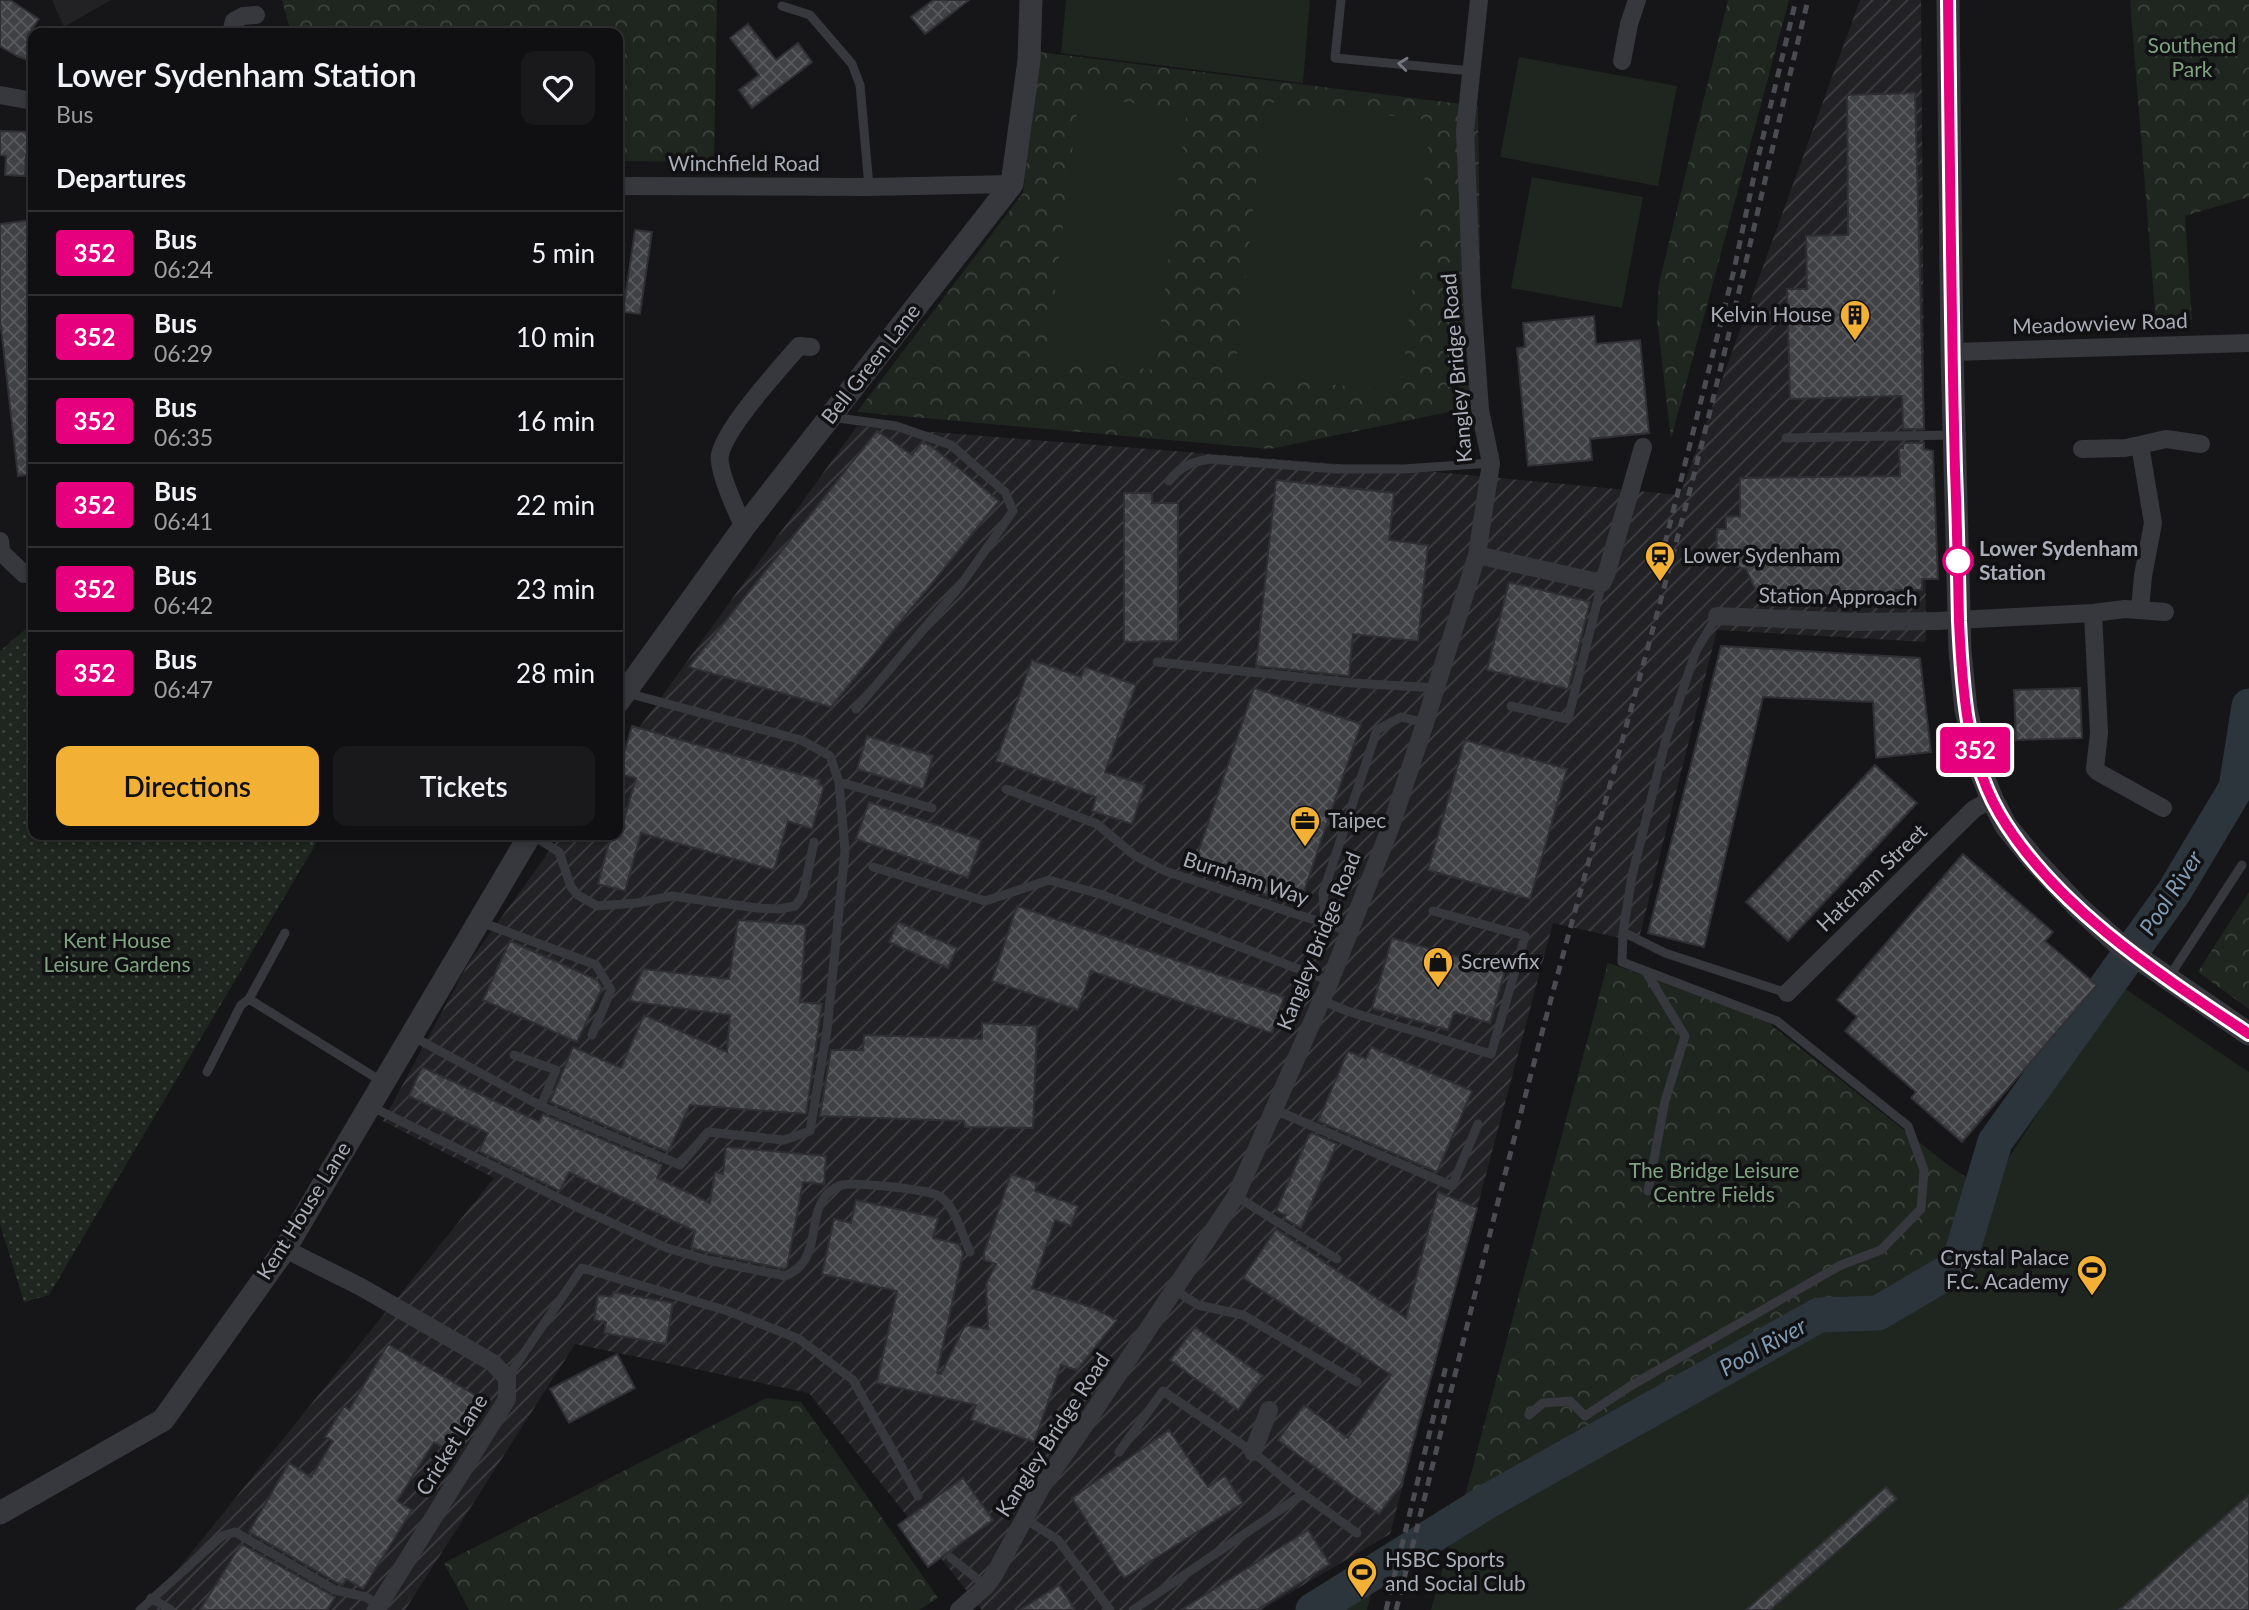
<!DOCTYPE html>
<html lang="en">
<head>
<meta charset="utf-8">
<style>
  :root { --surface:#101012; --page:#19191b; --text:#f1f3f6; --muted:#9c9d9f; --line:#303032; --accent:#f2b134 }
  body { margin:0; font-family:Lato,sans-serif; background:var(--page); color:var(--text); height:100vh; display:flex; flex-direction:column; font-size:26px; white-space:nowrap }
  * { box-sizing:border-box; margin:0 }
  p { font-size:23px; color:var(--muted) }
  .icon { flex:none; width:38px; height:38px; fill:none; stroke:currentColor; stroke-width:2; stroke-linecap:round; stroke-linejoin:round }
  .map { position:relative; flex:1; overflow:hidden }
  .panel { position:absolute; left:28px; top:28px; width:595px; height:812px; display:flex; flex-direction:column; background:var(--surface); border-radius:14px; box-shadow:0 4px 10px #0003,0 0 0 2px var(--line) }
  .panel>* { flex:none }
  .badge { padding:0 14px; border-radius:5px; font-size:24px; line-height:46px }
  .map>.badge { position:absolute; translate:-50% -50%; box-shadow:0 0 0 4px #fff }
  h2 { padding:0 28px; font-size:26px; line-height:63px }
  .round { display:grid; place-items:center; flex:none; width:74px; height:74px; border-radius:14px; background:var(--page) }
  .summary { display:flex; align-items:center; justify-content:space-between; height:119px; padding:0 28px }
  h1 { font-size:33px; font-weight:600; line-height:52px }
  .button { display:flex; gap:14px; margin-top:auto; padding:14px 28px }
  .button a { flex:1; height:80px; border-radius:14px; background:var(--accent); color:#111; font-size:28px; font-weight:600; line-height:80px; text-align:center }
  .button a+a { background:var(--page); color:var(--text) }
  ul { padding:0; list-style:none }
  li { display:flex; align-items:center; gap:21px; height:84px; padding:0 28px; border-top:2px solid var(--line) }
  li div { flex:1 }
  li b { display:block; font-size:26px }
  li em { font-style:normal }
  li .badge { min-width:77px; font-weight:700; text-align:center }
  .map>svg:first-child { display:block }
  .built { fill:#222225 }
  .industrial { fill:url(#industrial-furrows) }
  .grass { fill:url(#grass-dots) }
  .forest { fill:url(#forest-crowns) }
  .pitch { fill:#1e261f }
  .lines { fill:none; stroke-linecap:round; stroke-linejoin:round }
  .river { stroke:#2c353c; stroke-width:35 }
  .building { fill:url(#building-cross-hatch); stroke:#303034; stroke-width:2 }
  .service { stroke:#37383d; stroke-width:9 }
  .minor { stroke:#37383d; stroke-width:18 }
  .tertiary { stroke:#37383d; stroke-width:23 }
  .rail { stroke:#4a4c52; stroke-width:5; stroke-dasharray:9 7; stroke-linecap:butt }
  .oneway { stroke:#757881 }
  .line-casing { stroke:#fff; stroke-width:16 }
  .line { stroke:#e6007e; stroke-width:10 }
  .stop-dot { fill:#fff; stroke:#e6007e; stroke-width:3.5 }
  .labels { text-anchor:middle; stroke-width:7; stroke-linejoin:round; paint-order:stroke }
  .park-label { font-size:21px; fill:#7fa381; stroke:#111113 }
  .street-label { font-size:21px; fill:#a8adb8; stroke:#111113 }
  .poi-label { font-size:21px; fill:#a8adb8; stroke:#111113; text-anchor:start }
  .stop-label { font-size:21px; font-weight:bold; fill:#a8adb8; stroke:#111113; text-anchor:start }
  .water-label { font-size:23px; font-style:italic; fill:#7f9bb3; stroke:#111113 }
</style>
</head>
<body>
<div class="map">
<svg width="2249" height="1610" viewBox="0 0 2249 1610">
  <defs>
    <pattern id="industrial-furrows" width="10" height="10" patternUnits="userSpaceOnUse" patternTransform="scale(1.75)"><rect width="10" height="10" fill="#222225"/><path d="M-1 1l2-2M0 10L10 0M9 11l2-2" fill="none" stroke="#3f3f43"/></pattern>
    <pattern id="grass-dots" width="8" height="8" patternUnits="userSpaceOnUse" patternTransform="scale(1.75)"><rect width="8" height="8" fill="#1e261f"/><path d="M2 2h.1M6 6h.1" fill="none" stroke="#3c433d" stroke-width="1.8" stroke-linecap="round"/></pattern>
    <pattern id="forest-crowns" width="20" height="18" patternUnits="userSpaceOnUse" patternTransform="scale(1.75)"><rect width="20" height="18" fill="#1e261f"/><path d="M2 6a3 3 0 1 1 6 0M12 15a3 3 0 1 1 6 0" fill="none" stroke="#3c433d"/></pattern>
    <pattern id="building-cross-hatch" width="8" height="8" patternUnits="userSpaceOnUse" patternTransform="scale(1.75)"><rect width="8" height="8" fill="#404145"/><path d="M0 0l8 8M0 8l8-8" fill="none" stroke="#595a5e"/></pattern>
  </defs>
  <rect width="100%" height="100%" fill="#161618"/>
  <path class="built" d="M52,0h59l-47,27z"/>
  <path class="industrial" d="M1860,0h61l5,642 -209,-12 -79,312 -85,-19 -163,611 -129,76h-279l-173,-217 -234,-49 -170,266h-260l349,-432 -111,-57 86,-159 92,-127h57v-78l239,-331 546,43 277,26z"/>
  <path class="grass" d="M33,623v212h288l-272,460 -25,7 -24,-78v-573z"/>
  <path class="forest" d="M282,0h435l-3,162 -96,-1v-128h-327z
    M1728,0h61l-118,439 -14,-120 2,-36z
    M2130,0h119v197l-64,19 7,104 -36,3z
    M1039,52l439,54 4,299 -212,44 -413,-37 166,-219z
    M2249,892v117l-51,-37z
    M1608,963l149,51 191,151 21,14 -19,79 -71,47h-58l-359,202z
    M766,1398l35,4 137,196 -19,12h-450l-25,-47z"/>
  <path class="pitch" d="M1066,0h244l-7,83 -242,-30z
    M1519,57l158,29 -19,100 -158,-29z
    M1079,96l108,14 -32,260 -108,-13z
    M1265,102l166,18 -30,272 -166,-18z
    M1532,177l111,20 -21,111 -111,-20z
    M2121,986l128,86v538h-818l20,-71 354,-218 30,-7 49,3 19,-3 29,-15 20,-15 22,-31 14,-32 10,-47z
    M1373,1587l-6,23h-33z"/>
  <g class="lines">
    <path class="river" d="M1313,1610l175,-109 331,-186 59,-2 80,-47 37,-124 179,-250 62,-104 13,-82"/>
  </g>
  <path class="building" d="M0,0h10l29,19 -11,16 5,3v24l-16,-6 -17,-10z
    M933,0h36l-44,34 -14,-17z
    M748,24l28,36 22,-17 14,19 -60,46 -13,-18 20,-15 -29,-37z
    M1915,93l9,336h-21l-1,-33 -112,3 -3,-110h20l-1,-53 42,-1 -1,-140z
    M0,131l33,1v25l-7,-1 -1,20 -20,-1 1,-19 -6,-1z
    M33,220v254l-15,2 -18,-157v-95z
    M635,230l17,2 -12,82 -17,-2z
    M1594,316l2,28 44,-4 9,93 -59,6 2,21 -64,6 -11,-118 8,-1 -2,-24z
    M877,431l35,24 10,-13 9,4 68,55 -168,206 -142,-40z
    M1903,443h21v6l9,2 5,128h-16v11h-26v9l-140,-8 -10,-22 -30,-8 1,-32h9v-12l14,-1v-38l160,-2 -1,-28h4z
    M1276,480l118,13 -5,47 39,5 -10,96 -65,-7 -4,42 -93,-10z
    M1124,493h28v10h26v138l-54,1z
    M1509,582l81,20 -22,87 -81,-19z
    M1721,646l199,12 11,94 -55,6 -3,-56 -110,-5 -59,250 -56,-14z
    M1032,660l49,17 4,-10 51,18 -31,87 40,13 -13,39 -40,-13 4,-14 -100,-36z
    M1254,688l107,36 -62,182 -107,-36z
    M2080,688l2,50 -66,2 -2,-50z
    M632,726l188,54 -1,4 5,2 -12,43 -24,-8 -14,49 -133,-37 -16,58 -27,-7 13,-49h7v-10l4,2 14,-49 -18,-4z
    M867,736l66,20 -10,33 -66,-20z
    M1465,740l102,29 -37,130 -102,-29z
    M1875,765l42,38 -129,138 -42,-39z
    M869,802l112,38 -13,38 -112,-39z
    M1963,854l90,78 -8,9 52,44 -135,157 -51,-44 5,-6 -71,-61 12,-14 -20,-17z
    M1017,906l267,91 -12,36 -181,-62 -13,39 -86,-29z
    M738,920l68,5 -6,77 22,2 -16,110 -116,-9 -22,47 -118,-50 23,-55 48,21 23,-53 83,37 3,-37 -101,-14 14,-32 86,10z
    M898,922l59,26 -9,20 -59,-26z
    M1392,938l113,32 -15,53 -36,-11 -6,18 -76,-22z
    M510,941l87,39 5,8 -25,54 -94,-42z
    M982,1023l55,3 -4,102 -68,-1 -1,-6 -144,-5 11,-66h32l1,-15 118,4z
    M1371,1047l101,44 -35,81 -119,-51 30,-70 18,8z
    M422,1067l117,55 4,-8 119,51 -5,13 53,25 5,-31 8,2 3,-27 100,9 -2,28 -21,-2 -16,85 -3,2 -74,-16 -19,-5 4,-17 -126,-59 -9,19 -81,-40 9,-18 -79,-37z
    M1312,1133l25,11 -36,84 -17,-10 2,-3 -10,-4 33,-76z
    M1011,1174l26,9 -2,8 43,15 -7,20 -16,-6 -23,68 61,20 24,12 -40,50 -16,-5 -27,77 -63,-22 5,-15 -99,-22 20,-92 -75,-17 12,-55 17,4 5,-23 82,18 -5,20 26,6 4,9 -26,120 4,1 24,-49 23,4 -2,-45 10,-20 -12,-4v-7z
    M1438,1192l39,16 -75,275 -23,31 -101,-74 26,-35 44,33 43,-63 -148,-97 33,-49 130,89z
    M613,1292l60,11 -7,41 -62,-11 2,-11 -12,-2 4,-25 14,2z
    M1195,1327l68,49 -25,34 -68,-50z
    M388,1344l92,54 -31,53 -15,-9 -37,59 15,9 -49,79 -17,-10 -3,6 -5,-2 -89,-51 40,-69 22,14 22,-36 -8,-4 19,-31 5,4z
    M617,1354l18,34 -66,35 -19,-34z
    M1169,1430l39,57 17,-11 18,27 -119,75 -52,-80z
    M963,1478l30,42 -65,47 -30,-42z
    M1886,1487l11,12 -127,111h-24z
    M2249,1495v115h-130z
    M1308,1530l22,34 -73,46h-76z
    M241,1544l94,53 -8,13h-127z
    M1059,1585l16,25h-55z"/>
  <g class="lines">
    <path class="service" d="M1341,0l-6,58 136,13
      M782,6l28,9 42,49 8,21 9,102
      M831,417l65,9 55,19 54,47 8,19 -53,75 -104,123
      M1786,438l166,-3
      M1169,481c12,-15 22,-19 41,-22l125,10h68l88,-6
      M1717,616l-21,35 -30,88 -34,137 -9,56 42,21 122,40
      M1157,662l196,21 83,5
      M1511,706l57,13 34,-136
      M839,782l93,26
      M1006,789l91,35 37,31 31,16 183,60
      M532,835l27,17 12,35 7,8 19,11 40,-3 35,-7 85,12 22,1 16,-3 8,-11 11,-53
      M873,867l112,34 64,-21 51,14 230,87
      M481,922l115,43 15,25 -19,45
      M1325,924l-2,-31 54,-163 24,-13 24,6
      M1646,972l39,64 -20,65 -17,90
      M2169,977l73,-112
      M249,999l36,-66
      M1321,1000l26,11 144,43 34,-118 -92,-25
      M412,1036l129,70 15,-36 -42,-15
      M207,1072l34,-67 8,-6 132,82
      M370,1106l211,103 86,39 41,12 77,16c39,-16 20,-59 43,-83 4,-3 9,-7 14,-8 13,-3 85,4 97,11 16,9 23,39 31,56
      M541,1106l139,59 28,-33 76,8 26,-9 17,-101 18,-179 -6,-69 -9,-26 -29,-16 -174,-47
      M1273,1109l179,77 26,-62
      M1236,1196l101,63
      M1175,1290l23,15 45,10 114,67
      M507,1378l75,-110 146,43 71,28 54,41 65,116
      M1529,1415l14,-12 27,-2 15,15 47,-31 209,-120 40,-15 40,-41 3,-39 -16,-44 -131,-105 -155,-59 1,-30
      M1119,1452l44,-61 90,61 50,42 54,39
      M1024,1518l34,22 52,70
      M951,1558l35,28
      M151,1598l20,12
      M140,1610l82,-74 13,-4 100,58 31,7 13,9
      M1133,1610l170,-116"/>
    <path class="minor" d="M231,33l3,-12 9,-5 13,-1
      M1622,61l7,-37 8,-24
      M0,95l33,6
      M618,186l251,1 143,-3
      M1952,352l297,-9
      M2082,449l43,-1 15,-3
      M744,527c-7,-14 -27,-58 -24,-72 5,-27 60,-87 79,-109l12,1
      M0,541l1,11 23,22 9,-2
      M1477,555l125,28 4,-8 37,-128
      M2140,609l3,-33 10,-53 -13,-78 26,-6 35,5
      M2093,613l6,120 -4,36 3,3 65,36
      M1717,616l139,6 81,-1 156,-8 32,-4 40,3
      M1787,993l187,-184 18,-10
      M285,1249l76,38 132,76 14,15v21l-131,211
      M1253,1452l16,-42
      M959,1610l27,-24 8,-11 48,-89 36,-51 158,-239 94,-215 61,-155 34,-103 52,-168 14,-92 -11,-53 -8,-113 -7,-166 14,-131"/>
    <path class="tertiary" d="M1948,0l4,352 8,299 6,59 15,62 11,27 14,27 27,33 45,48 43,39 128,88
      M618,702l126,-175 268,-343 17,-124 2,-60
      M0,1513l163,-93 122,-171 245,-414"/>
    <path class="rail" d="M1657,575l77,-305 23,-108 39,-162
      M1386,1610l60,-244
      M1396,1610c42,-162 80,-325 122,-486 59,-229 127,-456 185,-685 37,-146 69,-293 105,-439"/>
  </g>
  <defs><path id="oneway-chevron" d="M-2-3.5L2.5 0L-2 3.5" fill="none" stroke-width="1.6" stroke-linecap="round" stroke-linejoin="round" transform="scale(1.75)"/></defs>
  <use class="oneway" href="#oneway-chevron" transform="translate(1403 64) rotate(-174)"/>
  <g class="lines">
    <g class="line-casing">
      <path id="line" d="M1948,0c2,157 3,314 7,470 2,51 3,101 4,151 3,64 7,135 40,192 55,94 161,162 250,221"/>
    </g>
    <use href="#line" class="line"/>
  </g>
  <defs>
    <g id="building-pin" transform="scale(1.575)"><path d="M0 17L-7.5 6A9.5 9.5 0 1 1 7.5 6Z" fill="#f2b134" stroke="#111113"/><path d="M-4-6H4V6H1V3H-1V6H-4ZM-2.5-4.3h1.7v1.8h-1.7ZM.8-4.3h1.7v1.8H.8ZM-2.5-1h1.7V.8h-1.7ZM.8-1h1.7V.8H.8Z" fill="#111"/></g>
    <g id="station-pin" transform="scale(1.575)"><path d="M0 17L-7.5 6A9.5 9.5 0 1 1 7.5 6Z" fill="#f2b134" stroke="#111113"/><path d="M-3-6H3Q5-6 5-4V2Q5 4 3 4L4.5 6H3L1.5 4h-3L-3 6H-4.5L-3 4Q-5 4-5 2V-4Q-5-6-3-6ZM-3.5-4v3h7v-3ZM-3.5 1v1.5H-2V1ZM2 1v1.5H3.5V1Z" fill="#111"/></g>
    <g id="office-pin" transform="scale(1.575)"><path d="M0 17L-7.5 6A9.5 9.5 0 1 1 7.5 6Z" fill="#f2b134" stroke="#111113"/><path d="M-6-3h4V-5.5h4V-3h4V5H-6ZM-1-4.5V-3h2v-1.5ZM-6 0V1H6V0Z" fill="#111"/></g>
    <g id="shop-pin" transform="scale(1.575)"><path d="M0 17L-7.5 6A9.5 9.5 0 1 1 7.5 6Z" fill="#f2b134" stroke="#111113"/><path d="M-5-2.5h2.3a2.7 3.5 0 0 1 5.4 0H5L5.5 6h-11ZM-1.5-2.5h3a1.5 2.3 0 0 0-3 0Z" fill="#111"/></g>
    <g id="stadium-pin" transform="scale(1.575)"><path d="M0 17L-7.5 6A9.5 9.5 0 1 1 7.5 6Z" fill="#f2b134" stroke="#111113"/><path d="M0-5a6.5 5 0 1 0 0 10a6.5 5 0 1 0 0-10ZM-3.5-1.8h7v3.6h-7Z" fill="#111"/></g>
  </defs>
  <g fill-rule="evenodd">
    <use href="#building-pin" x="1855" y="315"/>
    <use href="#station-pin" x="1660" y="556"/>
    <use href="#office-pin" x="1305" y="821"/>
    <use href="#shop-pin" x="1438" y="962"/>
    <use href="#stadium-pin" x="2092" y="1270"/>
    <use href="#stadium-pin" x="1362" y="1572"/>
  </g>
  <circle class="stop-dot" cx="1958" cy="561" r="14"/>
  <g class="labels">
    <g class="park-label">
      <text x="2192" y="53">Southend<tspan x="2192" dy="24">Park</tspan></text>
      <text x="117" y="948">Kent House<tspan x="117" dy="24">Leisure Gardens</tspan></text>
      <text x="1714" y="1178">The Bridge Leisure<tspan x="1714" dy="24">Centre Fields</tspan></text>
    </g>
    <g class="street-label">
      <text x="744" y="171">Winchfield Road</text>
      <text transform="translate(2100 324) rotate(-2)" y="7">Meadowview Road</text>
      <text transform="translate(871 364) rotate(-52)" y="7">Bell Green Lane</text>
      <text transform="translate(1457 368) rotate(-95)" y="7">Kangley Bridge Road</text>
      <text transform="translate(1838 597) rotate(1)" y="7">Station Approach</text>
      <text transform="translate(1872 878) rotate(-44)" y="7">Hatcham Street</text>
      <text transform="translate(1246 879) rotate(18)" y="7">Burnham Way</text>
      <text transform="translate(1319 941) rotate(-68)" y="7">Kangley Bridge Road</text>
      <text transform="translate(304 1211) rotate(-58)" y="7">Kent House Lane</text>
      <text transform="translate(1053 1435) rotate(-57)" y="7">Kangley Bridge Road</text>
      <text transform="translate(452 1445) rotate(-58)" y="7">Cricket Lane</text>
    </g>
    <g class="poi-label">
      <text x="1832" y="322" text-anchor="end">Kelvin House</text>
      <text x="1683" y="563">Lower Sydenham</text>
      <text x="1328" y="828">Taipec</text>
      <text x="1461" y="969">Screwfix</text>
      <text x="2069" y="1265" text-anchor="end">Crystal Palace<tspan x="2069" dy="24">F.C. Academy</tspan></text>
      <text x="1385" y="1567">HSBC Sports<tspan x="1385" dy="24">and Social Club</tspan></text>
    </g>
    <g class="stop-label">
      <text x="1979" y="556">Lower Sydenham<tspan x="1979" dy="24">Station</tspan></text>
    </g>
    <g class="water-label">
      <text transform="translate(2171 893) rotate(-57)" y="8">Pool River</text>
      <text transform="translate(1763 1347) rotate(-29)" y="8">Pool River</text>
    </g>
  </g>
</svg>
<b class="badge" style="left:1975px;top:750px;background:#e6007e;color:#fff">352</b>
<section class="panel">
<div class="summary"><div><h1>Lower Sydenham Station</h1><p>Bus</p></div><a class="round"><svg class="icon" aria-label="heart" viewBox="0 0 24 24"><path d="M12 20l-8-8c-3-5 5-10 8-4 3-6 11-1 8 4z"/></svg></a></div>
<h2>Departures</h2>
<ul>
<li><span class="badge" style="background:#e6007e;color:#fff">352</span><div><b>Bus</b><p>06:24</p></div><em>5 min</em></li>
<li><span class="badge" style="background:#e6007e;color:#fff">352</span><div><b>Bus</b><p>06:29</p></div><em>10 min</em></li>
<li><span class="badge" style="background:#e6007e;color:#fff">352</span><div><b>Bus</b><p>06:35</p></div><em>16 min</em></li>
<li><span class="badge" style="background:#e6007e;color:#fff">352</span><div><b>Bus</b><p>06:41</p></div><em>22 min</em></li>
<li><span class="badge" style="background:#e6007e;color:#fff">352</span><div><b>Bus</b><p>06:42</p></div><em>23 min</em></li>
<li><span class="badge" style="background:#e6007e;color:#fff">352</span><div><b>Bus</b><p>06:47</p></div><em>28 min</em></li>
</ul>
<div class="button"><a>Directions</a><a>Tickets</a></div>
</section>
</div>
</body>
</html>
